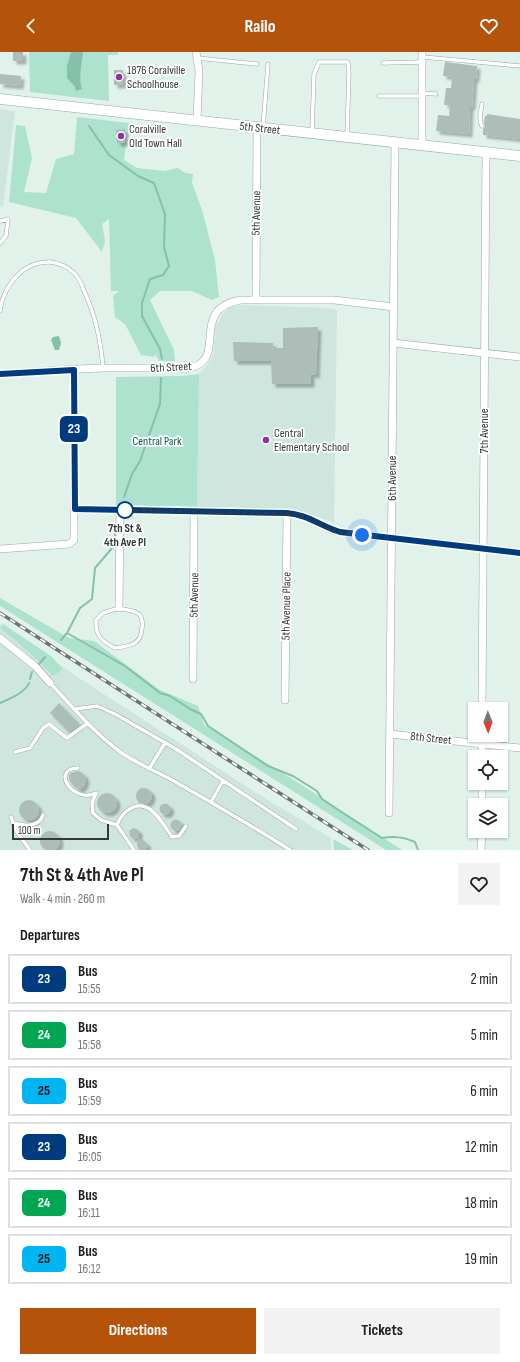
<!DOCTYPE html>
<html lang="en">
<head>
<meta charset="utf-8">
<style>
  :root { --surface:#fff; --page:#f2f2f2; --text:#222; --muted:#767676; --line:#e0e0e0; --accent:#b45309 }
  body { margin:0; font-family:"Sofia Sans Condensed",sans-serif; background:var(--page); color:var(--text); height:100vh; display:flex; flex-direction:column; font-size:15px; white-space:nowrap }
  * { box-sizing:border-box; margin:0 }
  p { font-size:13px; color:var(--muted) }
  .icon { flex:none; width:22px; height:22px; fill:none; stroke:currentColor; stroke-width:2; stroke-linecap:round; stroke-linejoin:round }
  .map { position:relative; height:798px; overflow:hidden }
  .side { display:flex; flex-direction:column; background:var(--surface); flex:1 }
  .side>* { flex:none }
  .badge { padding:0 8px; border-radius:6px; font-size:14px; line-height:26px }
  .needle { width:26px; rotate:179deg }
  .tools { position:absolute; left:468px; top:650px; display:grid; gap:8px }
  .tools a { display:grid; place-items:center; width:40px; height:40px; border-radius:0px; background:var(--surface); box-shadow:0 1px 3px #0004; font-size:20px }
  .scale { position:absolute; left:12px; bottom:10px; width:97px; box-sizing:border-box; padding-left:4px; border:2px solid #323936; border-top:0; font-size:11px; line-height:14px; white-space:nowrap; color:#323936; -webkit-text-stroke:3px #fff; paint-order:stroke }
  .you { position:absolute; width:20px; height:20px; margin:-10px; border:3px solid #fff; border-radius:50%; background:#1a73e8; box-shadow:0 0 0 6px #1a73e833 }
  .map>.badge { position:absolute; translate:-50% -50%; box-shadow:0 0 0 2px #fff }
  h2 { padding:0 20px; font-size:15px; line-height:36px }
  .round { display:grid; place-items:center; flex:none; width:42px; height:42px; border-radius:0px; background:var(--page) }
  .summary { display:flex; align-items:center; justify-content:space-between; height:68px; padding:0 20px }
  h1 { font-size:19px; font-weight:700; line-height:30px }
  .primary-button { display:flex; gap:8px; margin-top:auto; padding:8px 20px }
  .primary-button a { flex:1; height:46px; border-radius:0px; background:var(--accent); color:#fff; font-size:16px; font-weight:700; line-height:46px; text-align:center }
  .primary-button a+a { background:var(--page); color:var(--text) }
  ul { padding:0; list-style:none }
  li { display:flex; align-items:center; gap:12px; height:50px; margin:0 8px 6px; padding:0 12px; border:2px solid var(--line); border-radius:0px }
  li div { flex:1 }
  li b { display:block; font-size:15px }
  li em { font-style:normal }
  li .badge { min-width:44px; font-weight:700; text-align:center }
  header { display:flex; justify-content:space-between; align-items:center; height:52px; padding:0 20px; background:var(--accent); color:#fff; font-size:18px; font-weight:700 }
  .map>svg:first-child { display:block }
  .built { fill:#cee6dd }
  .green { fill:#ade2ce }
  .water { fill:#84c0aa }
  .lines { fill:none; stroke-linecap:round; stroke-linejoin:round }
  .stream { stroke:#84c0aa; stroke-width:2 }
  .building { fill:#adbdb7; filter:url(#shadow) }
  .lane-casing { stroke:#98a8a2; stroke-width:4.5 }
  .street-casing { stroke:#98a8a2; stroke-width:8 }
  .secondary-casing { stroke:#98a8a2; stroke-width:11 }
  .lane { stroke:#fff; stroke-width:3.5 }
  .street { stroke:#fff; stroke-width:7 }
  .secondary { stroke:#fff; stroke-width:10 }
  .rail-casing { stroke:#6a7470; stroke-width:3.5 }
  .rail { stroke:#fff; stroke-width:2; stroke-dasharray:6; stroke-linecap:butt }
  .line-casing { stroke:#fff; stroke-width:9 }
  .line { stroke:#003b80; stroke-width:6 }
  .walk { stroke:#323936; stroke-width:4; stroke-dasharray:0 7.2 }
  .poi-dot { fill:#8c339f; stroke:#fff; stroke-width:1.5 }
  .stop-dot { fill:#fff; stroke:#003b80; stroke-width:2 }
  .labels { text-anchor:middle; stroke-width:3.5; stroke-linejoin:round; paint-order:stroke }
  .poi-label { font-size:12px; fill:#323936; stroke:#fff; text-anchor:start }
  .street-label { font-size:12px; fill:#323936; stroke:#fff }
  .park-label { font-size:12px; fill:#075945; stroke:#fff }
  .stop-label { font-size:12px; font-weight:bold; fill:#323936; stroke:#fff }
</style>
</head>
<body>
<header><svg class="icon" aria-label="back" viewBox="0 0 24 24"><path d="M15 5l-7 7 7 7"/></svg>Railo<svg class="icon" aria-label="heart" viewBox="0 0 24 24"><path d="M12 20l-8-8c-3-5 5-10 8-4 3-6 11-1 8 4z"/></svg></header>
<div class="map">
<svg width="520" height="798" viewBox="0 0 520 798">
  <defs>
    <filter id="shadow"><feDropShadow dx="3.5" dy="3.5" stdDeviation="1" flood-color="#0004"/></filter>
  </defs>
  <rect width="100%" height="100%" fill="#e1f2eb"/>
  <path class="built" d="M0,57l15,2 -12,96 -3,-1z
    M243,253l85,3 9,2 -3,213 -18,-7 -18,-6 -101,-3 2,-133 9,-10 5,-9 3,-30 6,-10 8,-8z
    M0,572l82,56 181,117 68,41v12h-331z"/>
  <path class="green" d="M29,0h89v3h-10l1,46 -79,-9z
    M77,65l52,6 -5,37 13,8 27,3 14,-3 7,5 8,1 -1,9 10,27 13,50 4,37 -7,3 -20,-9h-32l-10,9 24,50 1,11h-16l-4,-7 -1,3 -13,-2 -16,-31 -10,-7 -2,-21 6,-5h-8l-2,-72 -7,5 3,17 -3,11 -26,-34 -67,-16 7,-77 9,1 7,32 -8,34 22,1 10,-34 18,-5z
    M199,322l-2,133 -81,-2v-128l67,-1z
    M0,546l69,40 25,3 66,49 38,16 6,19 90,55 108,70h-16l-386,-244z
    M3,572l48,32 12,13 -10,7c-16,-18 -34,-33 -53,-48z
    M333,787l20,11h-19z"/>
  <path class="water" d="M71,0h12c-1,12 -5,25 -1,37l-6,2 -1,-4 -8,-9v-12z
    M59,284l2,7 -2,7h-4l-4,-10 2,-3z"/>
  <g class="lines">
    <path class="stream" d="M89,74l20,29 29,21 16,7 11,31 -1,33 5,19 -6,9 -13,4 -8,24v13l18,33 2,10
      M124,445l8,-23 8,-13 20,-57 1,-26
      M67,581l58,33 35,27 10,3 20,13 11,5 7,12 60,40 25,10 24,15 5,8 21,14 39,25c13,-2 21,-1 33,4l3,8
      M61,588l6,-7 13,-25 12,-9 3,-31 18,-21 4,-25
      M39,612l6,-7
      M30,627l2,-7
      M0,651c9,-4 25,-10 29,-20"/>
  </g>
  <path class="building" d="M13,0h10v9h-10z
    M445,10l32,4 -1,13h-2l-2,28h-2l-1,27 -33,-3 2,-16 11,1 1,-11h-6l2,-17h5l1,-11 -9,-1z
    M114,18h9v15h-9z
    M0,22l21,2 -1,10 -20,-2z
    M487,62l33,5v20l-37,-4v-6l2,-2 -1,-4 1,-7h2z
    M125,77v14h-8l-1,-13z
    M318,275l-2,48 -5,-1v10h-39l-1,-23h-37l-1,-19 40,1v5h10v-20z
    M59,651l21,22 -11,7 -19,-19z
    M79,719l5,3 2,6 -2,6 -5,4 -8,-7 -2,-4v-4l2,-2z
    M136 744a8 8 0 1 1 16 0a8 8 0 1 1-16 0Z
    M97 751a10 10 0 1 1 20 0a10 10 0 1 1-20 0Z
    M19 758a10 10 0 1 1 20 0a10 10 0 1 1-20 0Z
    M159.5 757a5.5 5.5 0 1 1 11 0a5.5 5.5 0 1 1-11 0Z
    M170.5 773a5.5 5.5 0 1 1 11 0a5.5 5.5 0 1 1-11 0Z
    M133,776l4,1 2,2v8l6,2 2,3 1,3 -3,3h-6l-2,-5 2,-6 -7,-1 -2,-2 -1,-5z
    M40 789a10 10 0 1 1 20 0a10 10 0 1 1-20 0Z"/>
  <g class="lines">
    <g class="lane-casing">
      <path id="lane" d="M423,5l97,9
        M197,6l60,6
        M383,11l39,-1
        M422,41l14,1
        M379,44h43
        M482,52c-1,7 -4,16 0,22
        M263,75l5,-63
        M312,80l2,-58 5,-12h29l1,12 -2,61
        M0,169l8,-2 -2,17 -6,7
        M0,259c3,-25 23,-50 50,-49 9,1 17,4 24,11 5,5 8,12 10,18 12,25 17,51 19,77
        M119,556c6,2 16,2 21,7 2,3 3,9 2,13 -1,17 -12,18 -27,20 -14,-7 -20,-13 -19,-28l7,-7z
        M50,631c22,23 43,49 69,68 16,12 35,19 53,29 40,23 79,45 118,70
        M75,657l22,-3 18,8 61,35 120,80
        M15,700l15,-4 13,-20 6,-4 18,14 21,-15
        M78,716c-28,1 -5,36 18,25l-4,10 1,10 8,7 16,5
        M149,717l16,-26
        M211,750l12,-21
        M11,765l6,15 13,18
        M13,771c10,3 26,5 30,-8
        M134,798l-17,-25c5,-13 19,-26 34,-15 8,6 15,18 21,27l7,-1 7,-10"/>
    </g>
    <g class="street-casing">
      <path id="street" d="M196,0l3,19 -2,49
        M422,94v-94
        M256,247l1,-172
        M393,291l127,14
        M0,322c35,-2 69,-5 104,-6 19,0 39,0 58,0 12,0 26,2 36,-3 25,-13 -6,-57 43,-65h93l60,7
        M75,457l212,4c23,2 32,13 52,19l181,21
        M0,497l69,-5 5,-4v-170
        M119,556l1,-98
        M0,586l35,28 15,17
        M193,627l1,-168
        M285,648l2,-187
        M482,657l4,-556
        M390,682l130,14
        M482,705v-22
        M482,753v-22
        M389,761l6,-670
        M481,798l1,-19"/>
    </g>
    <g class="secondary-casing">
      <path id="secondary" d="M0,47l520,57"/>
    </g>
    <use href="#lane" class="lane"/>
    <use href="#street" class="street"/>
    <use href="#secondary" class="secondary"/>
    <g class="rail-casing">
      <path id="rail" d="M0,561l368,237"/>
    </g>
    <use href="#rail" class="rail"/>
  </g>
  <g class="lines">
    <g class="line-casing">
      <path id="line" d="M0,322l74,-4 1,139 212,4c22,2 33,13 53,19l180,21"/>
    </g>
    <use href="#line" class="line"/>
    <path class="walk" d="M125,458h-5l177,4c13,3 22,10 34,16 10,4 21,4 31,5"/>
  </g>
  <g class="poi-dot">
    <circle cx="119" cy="25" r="4"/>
    <circle cx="121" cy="84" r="4"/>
    <circle cx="266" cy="388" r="4"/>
  </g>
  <circle class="stop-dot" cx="125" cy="458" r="8"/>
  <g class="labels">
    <g class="poi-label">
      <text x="127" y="22">1876 Coralville<tspan x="127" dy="14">Schoolhouse</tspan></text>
      <text x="129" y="81">Coralville<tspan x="129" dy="14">Old Town Hall</tspan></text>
      <text x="274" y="385">Central<tspan x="274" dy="14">Elementary School</tspan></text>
    </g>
    <g class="street-label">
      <text transform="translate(260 76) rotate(6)" y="4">5th Street</text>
      <text transform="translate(256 161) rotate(-89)" y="4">5th Avenue</text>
      <text transform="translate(171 315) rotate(-3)" y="4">6th Street</text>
      <text transform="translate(484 379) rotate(-90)" y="4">7th Avenue</text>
      <text transform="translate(392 426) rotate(-90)" y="4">6th Avenue</text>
      <text transform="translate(194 543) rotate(-89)" y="4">5th Avenue</text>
      <text transform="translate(286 554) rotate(-89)" y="4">5th Avenue Place</text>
      <text transform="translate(431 686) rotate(6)" y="4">8th Street</text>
    </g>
    <g class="park-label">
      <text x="157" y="393">Central Park</text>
    </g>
    <g class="stop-label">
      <text x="125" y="480">7th St &amp;<tspan x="125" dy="14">4th Ave Pl</tspan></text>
    </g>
  </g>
</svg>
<div class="tools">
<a><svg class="needle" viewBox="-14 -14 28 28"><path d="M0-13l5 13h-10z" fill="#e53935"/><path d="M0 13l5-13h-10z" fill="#767676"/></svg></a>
<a><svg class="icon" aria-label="locate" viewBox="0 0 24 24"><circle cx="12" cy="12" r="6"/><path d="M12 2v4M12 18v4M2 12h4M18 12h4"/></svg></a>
<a><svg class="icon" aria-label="layers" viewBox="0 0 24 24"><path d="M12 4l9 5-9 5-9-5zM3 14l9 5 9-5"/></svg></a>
</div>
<div class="scale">100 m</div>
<div class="you" style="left:362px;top:483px"></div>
<b class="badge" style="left:74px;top:377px;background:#003b80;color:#fff">23</b>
</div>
<section class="side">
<div class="summary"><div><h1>7th St &amp; 4th Ave Pl</h1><p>Walk · 4 min · 260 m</p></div><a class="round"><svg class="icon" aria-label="heart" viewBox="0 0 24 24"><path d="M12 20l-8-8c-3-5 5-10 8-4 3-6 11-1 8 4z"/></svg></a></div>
<h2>Departures</h2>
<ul>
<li><span class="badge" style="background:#003b80;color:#fff">23</span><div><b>Bus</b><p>15:55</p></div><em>2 min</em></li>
<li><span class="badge" style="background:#00a651;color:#fff">24</span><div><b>Bus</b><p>15:58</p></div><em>5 min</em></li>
<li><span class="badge" style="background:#00b6f2;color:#111">25</span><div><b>Bus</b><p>15:59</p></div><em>6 min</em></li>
<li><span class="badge" style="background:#003b80;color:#fff">23</span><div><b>Bus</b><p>16:05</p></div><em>12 min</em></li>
<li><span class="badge" style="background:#00a651;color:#fff">24</span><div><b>Bus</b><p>16:11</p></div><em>18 min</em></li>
<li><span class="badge" style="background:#00b6f2;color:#111">25</span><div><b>Bus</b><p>16:12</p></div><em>19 min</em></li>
</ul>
<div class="primary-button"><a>Directions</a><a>Tickets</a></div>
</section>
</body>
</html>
